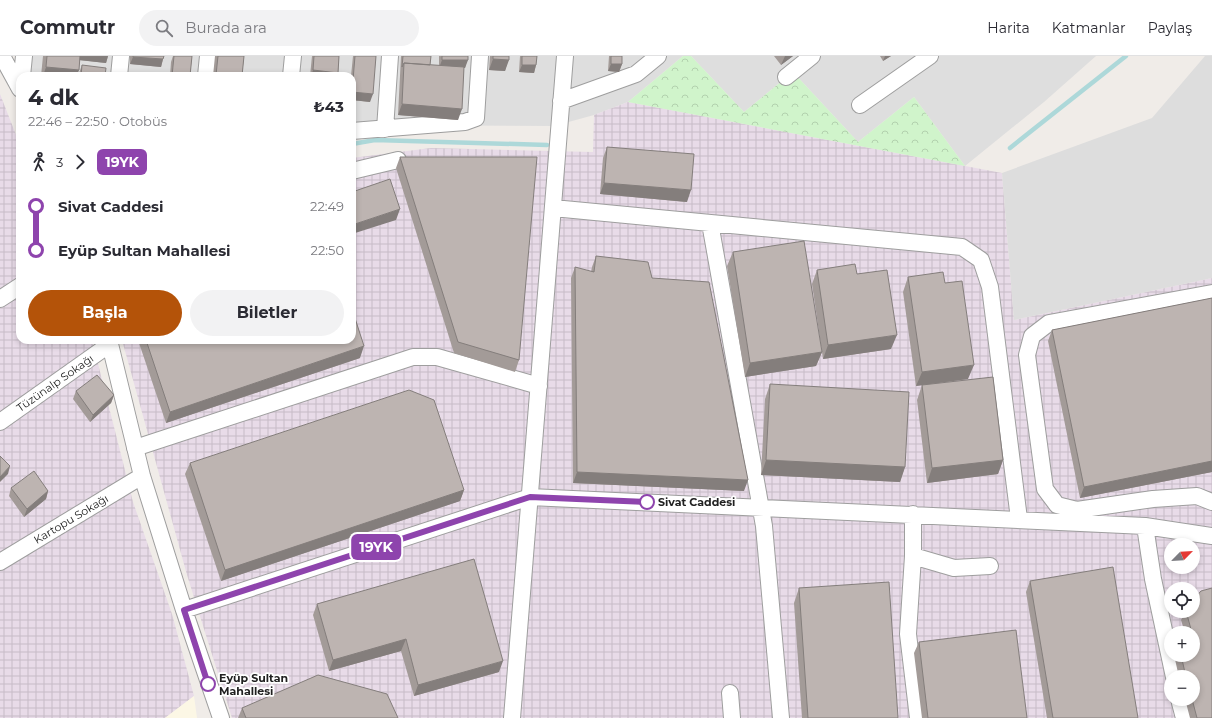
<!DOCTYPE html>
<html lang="tr">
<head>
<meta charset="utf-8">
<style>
  :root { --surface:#fff; --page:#f2f2f3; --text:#2b2b33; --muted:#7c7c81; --line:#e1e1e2; --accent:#b45309 }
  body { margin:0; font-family:Montserrat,sans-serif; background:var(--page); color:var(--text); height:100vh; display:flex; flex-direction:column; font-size:15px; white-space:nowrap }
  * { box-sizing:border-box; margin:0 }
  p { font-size:13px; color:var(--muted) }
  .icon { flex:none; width:22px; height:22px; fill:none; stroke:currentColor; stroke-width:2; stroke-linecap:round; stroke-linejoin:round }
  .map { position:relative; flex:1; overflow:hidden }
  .drawer { position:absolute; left:16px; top:16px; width:340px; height:272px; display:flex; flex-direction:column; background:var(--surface); border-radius:12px; box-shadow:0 2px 6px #0003 }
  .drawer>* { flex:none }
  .badge { padding:0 8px; border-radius:6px; font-size:14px; line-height:26px }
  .needle { width:26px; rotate:66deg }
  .fabs { position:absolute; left:1164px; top:482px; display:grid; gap:8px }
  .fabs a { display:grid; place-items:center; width:36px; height:36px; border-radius:50%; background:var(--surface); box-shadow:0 2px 6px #0003; font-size:20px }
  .map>.badge { position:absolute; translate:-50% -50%; box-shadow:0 0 0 2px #fff }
  .legs { display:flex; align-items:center; gap:6px; height:44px; padding:0 12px; font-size:13px }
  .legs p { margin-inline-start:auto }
  .headline { display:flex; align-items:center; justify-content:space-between; height:68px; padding:0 12px }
  h1 { font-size:22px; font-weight:700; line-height:30px }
  .action { display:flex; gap:8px; margin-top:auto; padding:8px 12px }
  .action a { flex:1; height:46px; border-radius:24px; background:var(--accent); color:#fff; font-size:16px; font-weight:700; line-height:46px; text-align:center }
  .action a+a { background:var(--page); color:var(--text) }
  ul { padding:0 12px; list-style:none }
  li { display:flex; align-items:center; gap:14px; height:44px; font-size:15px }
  li i { display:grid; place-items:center; width:6px; height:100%; margin:0 5px; background:currentColor }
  li i::after { content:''; width:10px; height:10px; margin:-5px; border:3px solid; border-radius:50%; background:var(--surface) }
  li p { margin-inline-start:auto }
  li:first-child i { background:linear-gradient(#0000 50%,currentColor 0) }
  li:last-child i { background:linear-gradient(currentColor 50%,#0000 0) }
  header { display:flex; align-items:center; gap:24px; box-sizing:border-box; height:56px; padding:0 20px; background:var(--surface); border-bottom:1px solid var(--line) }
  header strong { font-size:19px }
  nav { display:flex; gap:22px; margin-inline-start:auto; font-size:14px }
  .search { width:280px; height:36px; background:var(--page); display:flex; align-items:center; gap:10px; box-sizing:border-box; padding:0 14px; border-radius:22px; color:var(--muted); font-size:15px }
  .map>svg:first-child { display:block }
  .residential { fill:#dedede }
  .industrial { fill:url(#industrial-grid); fill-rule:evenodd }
  .education { fill:#fcf7e5 }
  .park { fill:url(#park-crowns) }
  .parking { fill:#ddd }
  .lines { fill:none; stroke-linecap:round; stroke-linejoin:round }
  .stream { stroke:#add8d9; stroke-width:4.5 }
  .minor-casing { stroke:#9e9e9e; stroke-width:18 }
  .minor { stroke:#fff; stroke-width:16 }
  .wall { fill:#a39b98 }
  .shaded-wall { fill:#847e7c }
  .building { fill:#bdb4b1; stroke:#847e7c }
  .line-1-casing { stroke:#fff; stroke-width:9 }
  .line-1 { stroke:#8e44ad; stroke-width:6 }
  .stop-1-dot { fill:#fff; stroke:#8e44ad; stroke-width:2 }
  .labels { text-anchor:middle; stroke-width:3.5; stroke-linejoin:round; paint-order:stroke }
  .street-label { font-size:11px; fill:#212121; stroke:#fff }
  .stop-label { font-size:11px; font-weight:bold; fill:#212121; stroke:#fff; text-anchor:start }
</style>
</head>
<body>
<header>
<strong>Commutr</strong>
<div class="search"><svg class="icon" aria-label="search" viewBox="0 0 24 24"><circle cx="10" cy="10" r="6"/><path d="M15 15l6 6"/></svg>Burada ara</div>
<nav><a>Harita</a><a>Katmanlar</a><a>Paylaş</a></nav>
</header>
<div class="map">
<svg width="1212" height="662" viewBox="0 0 1212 662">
  <defs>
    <pattern id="industrial-grid" width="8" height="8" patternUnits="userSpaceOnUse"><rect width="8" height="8" fill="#e8dbe8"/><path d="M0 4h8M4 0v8" fill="none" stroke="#c7bcc7"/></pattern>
    <pattern id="park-crowns" width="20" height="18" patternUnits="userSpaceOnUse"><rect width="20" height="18" fill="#d0f4cb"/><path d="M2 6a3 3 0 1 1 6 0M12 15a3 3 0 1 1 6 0" fill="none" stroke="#b2d1ae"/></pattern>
  </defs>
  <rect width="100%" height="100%" fill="#f0ece8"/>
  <path class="residential" d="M22,0h661l-55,46 -34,13 -40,11 -202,-1v-49h-322z
    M691,0h405l-52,46 -79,64 -51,-69 -56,45 -65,-70 -49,40z"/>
  <path class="industrial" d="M0,38l20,51v195h72l41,162 39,112 22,82 -29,22h-165z
    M628,46l374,71 12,147 198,-42v440h-980l-45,-143 -65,-235h230v-182l79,-10 162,4 1,-37zM1171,489h22v22h-22zM1171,533h22v22h-22zM1171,577h22v22h-22zM1171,621h22v22h-22z"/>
  <path class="education" d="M194,640l3,22h-32z"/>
  <path class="park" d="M683,0h8l53,56 49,-40 65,70 56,-45 51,69 -337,-64z"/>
  <path class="parking" d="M1205,0h7v222l-198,42 -12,-147 150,-55z"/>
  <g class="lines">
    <path class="stream" d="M352,88l23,-4 172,5
      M1010,92l116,-92"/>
    <g class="minor-casing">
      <path id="minor" d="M2,0l18,33
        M22,20l2,-20
        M119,20l2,-20
        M206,20l2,-20
        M291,20l2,-20
        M786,21l26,-21
        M561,45l75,-27 22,-18
        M860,49l70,-49
        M385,73l5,-73
        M352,75l113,-9 11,-4 4,-62
        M352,115l46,-11
        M553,152l409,39 19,13 9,27 29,232
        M710,167l54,303 17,192
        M1212,237l-163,30 -17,13 -5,19 18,134 12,16 20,5 76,-11 44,-3 15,6
        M0,243l20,-13
        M109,284l33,136 42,134 37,108
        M0,366l110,-78
        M135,392l278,-91h24l102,29
        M913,458v42l-5,78 10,84
        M1145,470l8,53 21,98
        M913,500l41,12 36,-2
        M0,506l142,-86
        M184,554l346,-113 615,29 67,10
        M730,637l2,25
        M1179,643l5,19
        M512,662l53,-662"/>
    </g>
    <use href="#minor" class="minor"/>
  </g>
  <path class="wall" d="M43,0h65l-2,7 -26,-3 -3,16h-36z
    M130,0h34l-1,3 -2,8 -31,-3z
    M173,0h19l-2,20h-20l1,-14z
    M215,0h29l-2,20h-29z
    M312,0h27l-1,17 -2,3h-26z
    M353,0h23l-6,46 -18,-2v-24h-1z
    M401,0h30l-1,9 9,1v-10h29l-3,12h-1l-6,52 -60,-5z
    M490,0h19l-4,15 -16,-1z
    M520,0h17l-1,9 -2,8 -15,-1z
    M609,0h13v8l-3,8 -11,-1z
    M774,0h19l-12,9z
    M880,0h11l-8,5z
    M82,9l23,11h-26v-3z
    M607,91l80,55 -87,-8 3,-36z
    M400,101l119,203 -4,12 -61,-19 -58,-185z
    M733,196l89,100 -6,14 -71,11 -18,-111z
    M596,200l56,22 92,213 -171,-8 -2,-205 4,-11 16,5 1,-5z
    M817,214l40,4 34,75 -68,10 -11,-75z
    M908,221l37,6 23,96 -29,4 64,77 -5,14 -71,9 -10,-83 5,-15 -6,1 -13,-94z
    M1212,242v174l-132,26 -32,-157 4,-11z
    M138,284h214l8,18 -194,65z
    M770,328l135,83 -5,15 -139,-7 4,-76z
    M76,335l38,4 -3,8 -21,19 -17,-23z
    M190,407l274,27 -4,11 -239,80 -36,-107z
    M11,432l37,3 -2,8 -22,18 -15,-21z
    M1030,525l108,137h-91l-21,-126z
    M799,532l99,130h-96l-8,-115z
    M317,548l182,68 -85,24 -13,-45 -72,20 -16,-56z
    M1185,555h8l19,107h-22l-5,-19h8v-22h-14l-5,-22h19v-22h-8l-4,-13z
    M919,586l108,76h-105l-8,-65z
    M242,652l156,10h-160z"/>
  <path class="shaded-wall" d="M80,0h28l-2,7 -28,-3z
    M785,0h8l-12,9z
    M885,0h6l-8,5z
    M133,1l30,2 -2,8 -31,-3z
    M493,3l16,1 -4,11 -16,-1z
    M442,4h26l-3,8h-26z
    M611,8h11l-3,8 -11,-1z
    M522,9h14l-2,8 -15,-1z
    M46,11l33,3 -2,6h-34z
    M313,14l25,3 -2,3h-25z
    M352,36l21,2 -3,8 -18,-2z
    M402,48l60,5 -4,11 -60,-5z
    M604,127l87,7 -4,12 -87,-8z
    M400,153l-4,11 -44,14v-9z
    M897,279l-6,14 -68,10 5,-14z
    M364,290l-4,12 -194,65 4,-11z
    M822,296l-6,14 -71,11 5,-14z
    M974,309l-6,14 -52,7 6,-14z
    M114,339l-3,8 -21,19 3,-7z
    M766,404l139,7 -5,15 -139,-7z
    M1003,404l-5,14 -71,9 5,-15z
    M1212,405v11l-132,26 4,-11z
    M10,410l-2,8 -8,8v-5z
    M577,416l171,8 -4,11 -171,-8z
    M464,434l-4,11 -239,80 4,-11z
    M48,435l-2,8 -22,18 3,-8z
    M406,583l-5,12 -72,20 4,-11z
    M503,605l-4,11 -85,24 4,-11z"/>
  <path class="building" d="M47,0h33l-1,14 -33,-3z
    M133,0h31l-1,3 -30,-2z
    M174,0h18l-2,20h-18z
    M218,0h26l-2,20h-17l-9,-1z
    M314,0h25l-1,17 -25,-3z
    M355,0h21l-3,38 -21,-2z
    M403,0h28l-1,9 -26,-2 -2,4z
    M442,0h26v4h-26z
    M493,0h16v4l-16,-1z
    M522,0h15l-1,9h-14z
    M611,0h11v8h-11z
    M404,7l60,4 -2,42 -60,-5z
    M82,9l24,3 -1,8h-24z
    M607,91l87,7 -3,36 -87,-7z
    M400,101h137l-18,203 -61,-18z
    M390,123l10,30 -48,16v-33z
    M804,185l18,111 -72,11 -17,-111z
    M596,200l52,6 4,16 57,4 39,198 -171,-8 -2,-205 19,5z
    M855,208l2,10 30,-4 10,65 -69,10 -11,-75z
    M943,216l2,11 17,-2 12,84 -52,7 -14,-95z
    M1212,242v163l-128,26 -32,-157z
    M352,253l12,37 -194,66 -24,-72h206z
    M97,319l17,20 -21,20 -17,-24z
    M993,321l10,83 -71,8 -10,-83z
    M770,328l139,8 -4,75 -139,-7z
    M409,334l25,10 30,90 -239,80 -35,-107z
    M0,400l10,10 -10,11z
    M34,415l14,20 -21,18 -16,-21z
    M474,503l29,102 -85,24 -12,-46 -73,21 -16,-56z
    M1113,511l25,151h-85l-23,-137z
    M889,526l9,136h-90l-9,-130z
    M1212,532v130h-15l-5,-19h1v-22h-7l-5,-22h12v-22h-1l-6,-22h7v-11l8,-9z
    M1016,574l11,88h-99l-9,-76z
    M318,619l69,19 11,24h-152l-4,-10z"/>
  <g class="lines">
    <g class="line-1-casing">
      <path id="line-1" d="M208,628l-24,-74 346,-113 117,5"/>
    </g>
    <use href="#line-1" class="line-1"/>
  </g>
  <g class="stop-1-dot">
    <circle cx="647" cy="446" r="7"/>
    <circle cx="208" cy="628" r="7"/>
  </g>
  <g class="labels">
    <g class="street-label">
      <text transform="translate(55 327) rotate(-35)" y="4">Tüzünalp Sokağı</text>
      <text transform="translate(71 463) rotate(-31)" y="4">Kartopu Sokağı</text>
    </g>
    <g class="stop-label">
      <text x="658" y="450">Sivat Caddesi</text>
      <text x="219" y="626">Eyüp Sultan<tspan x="219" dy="13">Mahallesi</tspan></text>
    </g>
  </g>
</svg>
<div class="fabs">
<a><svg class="needle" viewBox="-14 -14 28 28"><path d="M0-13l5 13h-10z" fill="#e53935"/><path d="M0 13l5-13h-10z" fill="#7c7c81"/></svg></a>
<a><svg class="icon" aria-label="locate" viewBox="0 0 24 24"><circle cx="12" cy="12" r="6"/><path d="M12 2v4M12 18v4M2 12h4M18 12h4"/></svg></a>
<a>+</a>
<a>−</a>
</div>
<b class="badge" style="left:376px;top:491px;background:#8e44ad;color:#fff">19YK</b>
<section class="drawer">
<div class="headline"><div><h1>4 dk</h1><p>22:46 – 22:50 · Otobüs</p></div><b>₺43</b></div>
<div class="legs"><svg class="icon" aria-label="walk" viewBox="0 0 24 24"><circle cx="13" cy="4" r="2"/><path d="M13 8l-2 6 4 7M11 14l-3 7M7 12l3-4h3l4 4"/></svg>3<svg class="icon" aria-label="forward" viewBox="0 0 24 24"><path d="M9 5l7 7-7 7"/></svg><b class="badge" style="background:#8e44ad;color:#fff">19YK</b></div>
<ul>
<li><i style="color:#8e44ad"></i><b>Sivat Caddesi</b><p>22:49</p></li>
<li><i style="color:#8e44ad"></i><b>Eyüp Sultan Mahallesi</b><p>22:50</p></li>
</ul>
<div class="action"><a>Başla</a><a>Biletler</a></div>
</section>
</div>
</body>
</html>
